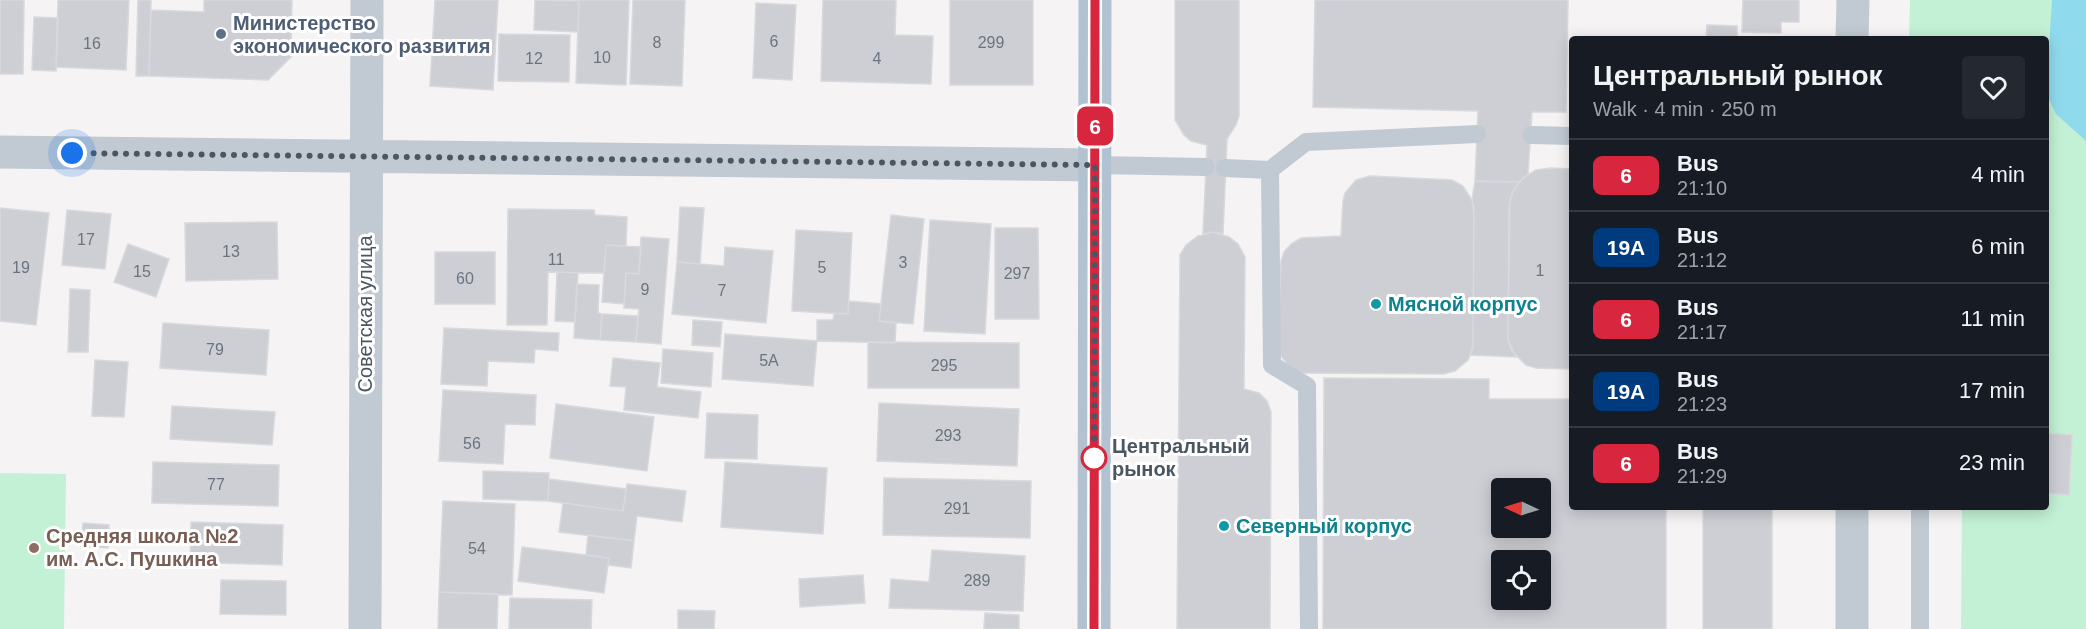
<!DOCTYPE html>
<html lang="en">
<head>
<meta charset="utf-8">
<style>
  :root { --surface:#171b24; --page:#242831; --text:#f1f3f6; --muted:#9ea1a6; --line:#363941 }
  body { margin:0; font-family:Helvetica,sans-serif; background:var(--page); color:var(--text); height:100vh; display:flex; flex-direction:column; font-size:22px; white-space:nowrap }
  * { box-sizing:border-box; margin:0 }
  p { font-size:20px; color:var(--muted) }
  .icon { flex:none; width:33px; height:33px; fill:none; stroke:currentColor; stroke-width:2; stroke-linecap:round; stroke-linejoin:round }
  .map { position:relative; flex:1; overflow:hidden }
  .side { position:absolute; left:1569px; top:36px; width:480px; height:474px; display:flex; flex-direction:column; background:var(--surface); border-radius:6px; box-shadow:0 3px 15px #0003 }
  .side>* { flex:none }
  .badge { padding:0 12px; border-radius:9px; font-size:21px; line-height:39px }
  .needle { width:39px; rotate:274deg }
  .fabs { position:absolute; left:1491px; top:478px; display:grid; gap:12px }
  .fabs a { display:grid; place-items:center; width:60px; height:60px; border-radius:6px; background:var(--surface); box-shadow:0 3px 15px #0003; font-size:30px }
  .you { position:absolute; width:30px; height:30px; margin:-15px; border:4px solid #fff; border-radius:50%; background:#1a73e8; box-shadow:0 0 0 9px #1a73e833 }
  .map>.badge { position:absolute; translate:-50% -50%; box-shadow:0 0 0 3px #fff }
  .round { display:grid; place-items:center; flex:none; width:63px; height:63px; border-radius:6px; background:var(--page) }
  .headline { display:flex; align-items:center; justify-content:space-between; height:102px; padding:0 24px }
  h1 { font-size:28px; font-weight:600; line-height:45px }
  ul { padding:0; list-style:none }
  li { display:flex; align-items:center; gap:18px; height:72px; padding:0 24px; border-top:2px solid var(--line) }
  li div { flex:1 }
  li b { display:block; font-size:22px }
  li em { font-style:normal }
  li .badge { min-width:66px; font-weight:700; text-align:center }
  .map>svg:first-child { display:block }
  .green { fill:#c3f1d5 }
  .water { fill:#90daee }
  .building { fill:#cdcfd5; stroke:#d7d9de; stroke-width:1.5; fill-rule:evenodd }
  .lines { fill:none; stroke-linecap:round; stroke-linejoin:round }
  .service { stroke:#c1cad2; stroke-width:18 }
  .minor { stroke:#c1cad2; stroke-width:33 }
  .primary { stroke:#b3c2d1; stroke-width:33 }
  .line-casing { stroke:#fff; stroke-width:14 }
  .line { stroke:#d7263d; stroke-width:9 }
  .walk { stroke:#4a5661; stroke-width:6; stroke-dasharray:0 10.8 }
  .service-dot { fill:#5c6f8a; stroke:#fff; stroke-width:2 }
  .culture-dot { fill:#0f9aa8; stroke:#fff; stroke-width:2 }
  .stop-dot { fill:#fff; stroke:#d7263d; stroke-width:3 }
  .education-dot { fill:#8d6e63; stroke:#fff; stroke-width:2 }
  .labels { text-anchor:middle; stroke-width:6; stroke-linejoin:round; paint-order:stroke }
  .number-label { font-size:16px; fill:#6b747e }
  .service-label { font-size:20px; font-weight:bold; fill:#4e5e75; stroke:#fff; text-anchor:start }
  .culture-label { font-size:20px; font-weight:bold; fill:#0d838f; stroke:#fff; text-anchor:start }
  .street-label { font-size:20px; fill:#4a5661; stroke:#fff }
  .stop-label { font-size:20px; font-weight:bold; fill:#4a5661; stroke:#fff; text-anchor:start }
  .education-label { font-size:20px; font-weight:bold; fill:#785e54; stroke:#fff; text-anchor:start }
</style>
</head>
<body>
<div class="map">
<svg width="2086" height="629" viewBox="0 0 2086 629">
  <rect width="100%" height="100%" fill="#f5f3f3"/>
  <path class="green" d="M1910,0h176v629h-125l1,-122h84v-468h-137z
    M0,473l66,1 -2,155h-64z"/>
  <path class="water" d="M2052,0h34v141l-30,-27 -10,-21z"/>
  <path class="building" d="M0,0h24l-1,74h-23z
    M58,0h71l-3,70 -70,-3z
    M138,0h13l-2,76h-13z
    M204,0h88l-1,57 -23,23 -119,-4 2,-66 53,2z
    M435,0h63l-5,90 -63,-4z
    M535,0l44,1 -1,31 -44,-2z
    M629,0l-3,85 -50,-2 3,-82 -4,-1z
    M633,0h52l-3,86 -52,-2z
    M823,0h73l-1,35 38,1 -2,48 -110,-3z
    M950,0h83v85h-83z
    M1175,0h64v116l-3,9 -9,14 -4,95 -10,-2 -10,2 4,-89 -16,-4 -7,-6 -9,-15z
    M1315,0h253l-2,112h-34l-4,62 -9,8 -44,-1 3,-70 -165,-4z
    M1743,0h56v22h-18v11l-39,-1z
    M756,3l40,2 -4,75 -39,-2z
    M34,17l24,1 -2,53 -24,-1z
    M1707,25l30,1v13h15h-46z
    M499,34l71,1 -1,47 -71,-1z
    M1550,168l22,1v200l-36,-1 -10,-3 -14,-14 -4,-11 2,-140 5,-12 8,-10 13,-8z
    M1370,176l82,4 11,6 9,14 2,7 -1,141 -5,12 -13,11 -12,3 -139,-1 -8,-2 -8,-6 -7,-9 -3,-10 3,-85 3,-9 7,-8 10,-6 40,-2 2,-35 2,-8 11,-13z
    M1475,181l44,1 -7,11 -3,14 -1,133 8,17 -46,-2 3,-10 1,-131 -2,-14z
    M680,207l24,1 -4,56 -23,-2z
    M0,208l49,5 -13,112 -36,-4z
    M508,209l86,1 1,5 32,2 -1,29 -20,-1 -2,28 -56,-1 -1,53h-40z
    M67,210l44,4 -6,55 -43,-4z
    M891,215l33,4 -11,105 -34,-3z
    M930,220l61,4 -6,110 -61,-3z
    M277,222l1,57 -92,2 -1,-58z
    M995,228h43l1,91h-44z
    M796,230l56,3 -4,81 -56,-3z
    M1213,232l16,5 9,7 7,13 -1,132 15,4 8,8 4,11 -1,217h-93l3,-374 6,-10 12,-9z
    M641,237l28,2 -8,105 -25,-2 3,-33 -15,-1 2,-35 13,1z
    M128,244l41,15 -13,38 -42,-15z
    M606,245l35,2 -2,27 -13,-1 -2,31 -22,-2z
    M725,247l48,4 -7,72 -94,-9 5,-52 47,4z
    M435,252h60v52h-60z
    M557,272l21,1 -3,49 -20,-1z
    M577,284l22,1 -1,28 4,1 -2,26 -26,-2z
    M70,289l20,1 -2,62h-20z
    M849,301l32,3 -2,17 17,2 -1,20 -78,-2v-21h16l1,-7 14,1z
    M602,314l36,2 -2,26 -36,-2z
    M693,320l29,2 -2,25 -28,-2z
    M163,323l106,7 -3,45 -106,-7z
    M444,328l115,5 -1,18 -23,-2 -1,14 -46,-2 -1,25 -46,-2z
    M725,334l92,7 -4,45 -91,-7z
    M868,342l151,1v45h-151z
    M663,349l50,4 -2,34 -50,-4z
    M613,358l47,5 -3,24 44,5 -3,26 -74,-8 2,-23 -16,-1z
    M95,360l33,2 -4,55 -32,-1z
    M1324,378l165,1v20h83v108h94v122h-343zM1502,489h38v39h-38zM1502,561h38v39h-38z
    M443,390l93,5 -1,30 -30,-1 -2,40 -64,-3z
    M879,403l140,6 -2,57 -140,-5z
    M556,404l98,13 -7,54 -97,-13z
    M172,406l103,6 -3,33 -102,-6z
    M707,413l51,2 -1,44 -52,-1z
    M2046,433l26,2 -3,60 -23,-2z
    M153,462l126,3 -1,41 -126,-3z
    M725,462l102,6 -4,66 -102,-7z
    M483,471l66,2 -1,28 -65,-2z
    M884,478l147,3 -1,57 -147,-3z
    M549,479l77,10 -3,22 -75,-10z
    M627,484l59,7 -4,31 -45,-6 -3,25 -75,-9 4,-29 60,8z
    M443,501l72,3 -3,91 -73,-3z
    M1703,507h69v122h-69z
    M191,522l92,3 -1,40 -92,-3z
    M83,523l26,2 -1,23 -27,-2z
    M588,535l46,6 -3,27 -23,-3 1,-7 -23,-3z
    M522,547l87,11 -5,35 -86,-12z
    M932,550l93,6 -2,55 -134,-3 2,-29 38,3z
    M863,575l2,28 -65,4 -1,-28z
    M221,580l65,1v34l-66,-1z
    M439,592l59,2 -1,35h-59z
    M510,598l82,2 -1,29h-82z
    M678,610l37,1 -1,18h-36z
    M985,613l34,2v14h-35z"/>
  <g class="lines">
    <path class="service" d="M1531,135l41,1
      M1095,165l111,2
      M1225,168l45,2 36,-28 171,-8
      M1270,170l2,195 35,21 2,243
      M1920,507v122"/>
    <path class="minor" d="M1852,39l1,-39
      M0,152l1095,13
      M1852,507v122
      M365,629l2,-629"/>
    <path class="primary" d="M1094,629l1,-629"/>
  </g>
  <g class="lines">
    <g class="line-casing">
      <path id="line" d="M1094,629l1,-629"/>
    </g>
    <use href="#line" class="line"/>
    <path class="walk" d="M72,153l1023,12 -1,298v-5"/>
  </g>
  <circle class="service-dot" cx="221" cy="34" r="6"/>
  <g class="culture-dot">
    <circle cx="1376" cy="304" r="6"/>
    <circle cx="1224" cy="526" r="6"/>
  </g>
  <circle class="stop-dot" cx="1094" cy="458" r="12"/>
  <circle class="education-dot" cx="34" cy="548" r="6"/>
  <g class="labels">
    <g class="number-label">
      <text x="774" y="47">6</text>
      <text x="657" y="48">8</text>
      <text x="991" y="48">299</text>
      <text x="92" y="49">16</text>
      <text x="602" y="63">10</text>
      <text x="534" y="64">12</text>
      <text x="877" y="64">4</text>
      <text x="86" y="245">17</text>
      <text x="231" y="257">13</text>
      <text x="556" y="265">11</text>
      <text x="903" y="268">3</text>
      <text x="21" y="273">19</text>
      <text x="822" y="273">5</text>
      <text x="1540" y="276">1</text>
      <text x="142" y="277">15</text>
      <text x="1017" y="279">297</text>
      <text x="465" y="284">60</text>
      <text x="645" y="295">9</text>
      <text x="722" y="296">7</text>
      <text x="215" y="355">79</text>
      <text x="769" y="366">5А</text>
      <text x="944" y="371">295</text>
      <text x="948" y="441">293</text>
      <text x="472" y="449">56</text>
      <text x="216" y="490">77</text>
      <text x="957" y="514">291</text>
      <text x="477" y="554">54</text>
      <text x="977" y="586">289</text>
    </g>
    <g class="service-label">
      <text x="233" y="30">Министерство<tspan x="233" dy="23">экономического развития</tspan></text>
    </g>
    <g class="culture-label">
      <text x="1388" y="311">Мясной корпус</text>
      <text x="1236" y="533">Северный корпус</text>
    </g>
    <g class="street-label">
      <text transform="translate(365 314) rotate(-90)" y="7">Советская улица</text>
    </g>
    <g class="stop-label">
      <text x="1112" y="453">Центральный<tspan x="1112" dy="23">рынок</tspan></text>
    </g>
    <g class="education-label">
      <text x="46" y="543">Средняя школа №2<tspan x="46" dy="23">им. А.С. Пушкина</tspan></text>
    </g>
  </g>
</svg>
<div class="fabs">
<a><svg class="needle" viewBox="-14 -14 28 28"><path d="M0-13l5 13h-10z" fill="#e53935"/><path d="M0 13l5-13h-10z" fill="#9ea1a6"/></svg></a>
<a><svg class="icon" aria-label="locate" viewBox="0 0 24 24"><circle cx="12" cy="12" r="6"/><path d="M12 2v4M12 18v4M2 12h4M18 12h4"/></svg></a>
</div>
<div class="you" style="left:72px;top:153px"></div>
<b class="badge" style="left:1095px;top:126px;background:#d7263d;color:#fff">6</b>
<section class="side">
<div class="headline"><div><h1>Центральный рынок</h1><p>Walk · 4 min · 250 m</p></div><a class="round"><svg class="icon" aria-label="heart" viewBox="0 0 24 24"><path d="M12 20l-8-8c-3-5 5-10 8-4 3-6 11-1 8 4z"/></svg></a></div>
<ul>
<li><span class="badge" style="background:#d7263d;color:#fff">6</span><div><b>Bus</b><p>21:10</p></div><em>4 min</em></li>
<li><span class="badge" style="background:#003b80;color:#fff">19А</span><div><b>Bus</b><p>21:12</p></div><em>6 min</em></li>
<li><span class="badge" style="background:#d7263d;color:#fff">6</span><div><b>Bus</b><p>21:17</p></div><em>11 min</em></li>
<li><span class="badge" style="background:#003b80;color:#fff">19А</span><div><b>Bus</b><p>21:23</p></div><em>17 min</em></li>
<li><span class="badge" style="background:#d7263d;color:#fff">6</span><div><b>Bus</b><p>21:29</p></div><em>23 min</em></li>
</ul>
</section>
</div>
</body>
</html>
